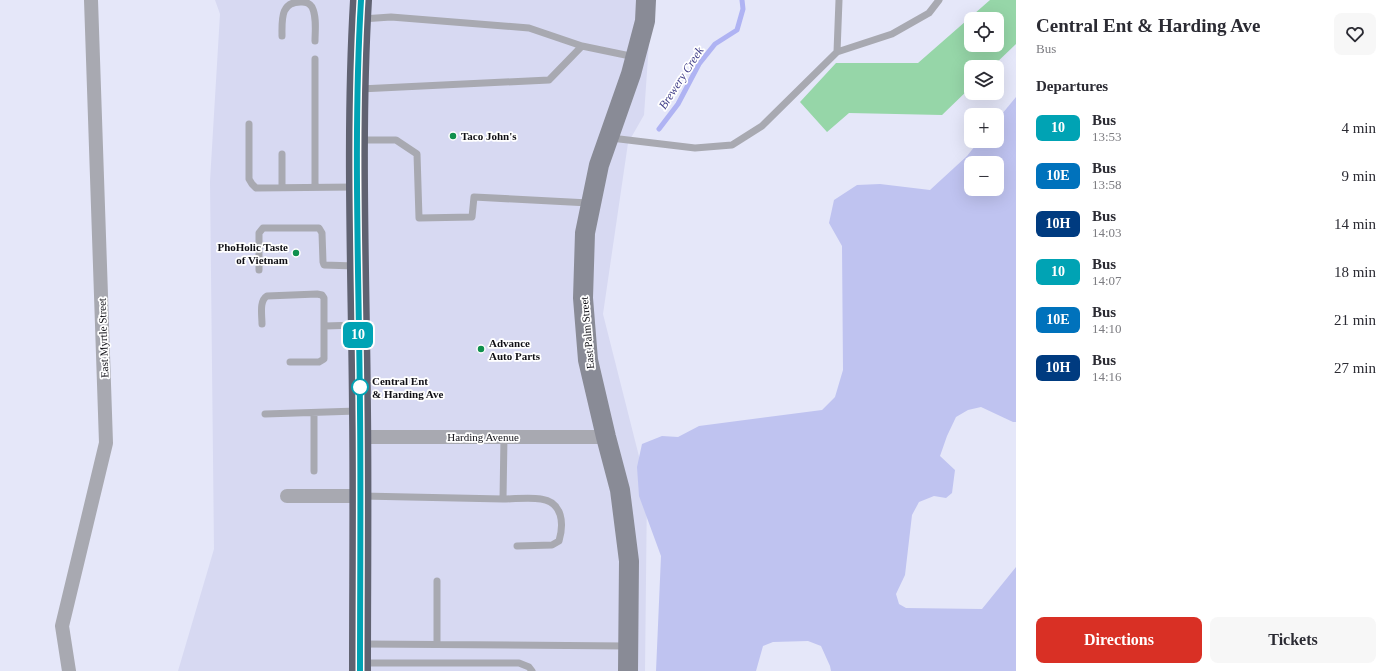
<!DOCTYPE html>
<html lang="en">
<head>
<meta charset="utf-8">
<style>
  :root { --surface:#fff; --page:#f7f7f7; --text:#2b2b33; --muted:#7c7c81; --accent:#d93025 }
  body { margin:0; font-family:Georgia,serif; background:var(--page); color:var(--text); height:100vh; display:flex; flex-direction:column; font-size:15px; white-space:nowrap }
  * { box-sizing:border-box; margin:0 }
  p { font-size:13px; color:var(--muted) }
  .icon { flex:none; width:22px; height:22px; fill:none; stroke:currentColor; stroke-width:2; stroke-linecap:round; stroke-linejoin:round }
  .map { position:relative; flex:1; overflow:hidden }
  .sheet { display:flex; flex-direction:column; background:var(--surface); width:380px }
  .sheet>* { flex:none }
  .badge { padding:0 8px; border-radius:6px; font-size:14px; line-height:26px }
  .fabs { position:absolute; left:964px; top:12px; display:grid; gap:8px }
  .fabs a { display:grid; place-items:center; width:40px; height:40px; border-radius:8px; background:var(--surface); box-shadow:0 4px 16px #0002; font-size:20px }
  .map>.badge { position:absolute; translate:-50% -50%; box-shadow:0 0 0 2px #fff }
  h2 { padding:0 20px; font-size:15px; line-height:36px }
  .round { display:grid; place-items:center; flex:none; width:42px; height:42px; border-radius:8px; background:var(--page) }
  .overview { display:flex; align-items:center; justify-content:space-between; height:68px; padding:0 20px }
  h1 { font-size:19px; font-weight:800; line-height:30px }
  .action { display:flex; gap:8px; margin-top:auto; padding:8px 20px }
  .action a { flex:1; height:46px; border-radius:8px; background:var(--accent); color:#fff; font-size:16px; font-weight:800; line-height:46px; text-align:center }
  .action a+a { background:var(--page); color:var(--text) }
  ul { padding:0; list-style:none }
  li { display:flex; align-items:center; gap:12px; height:48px; padding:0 20px }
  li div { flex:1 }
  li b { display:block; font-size:15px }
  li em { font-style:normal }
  li .badge { min-width:44px; font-weight:700; text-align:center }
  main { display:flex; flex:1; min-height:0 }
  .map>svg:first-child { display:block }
  .built { fill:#d7d9f2 }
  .green { fill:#bfc3f0; fill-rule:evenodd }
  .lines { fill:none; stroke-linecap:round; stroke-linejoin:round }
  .stream { stroke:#afb3f3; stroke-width:5 }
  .building { fill:#96d6a8; fill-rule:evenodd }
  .lane { stroke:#a8a9b1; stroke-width:7 }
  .street { stroke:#a8a9b1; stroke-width:14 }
  .secondary { stroke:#898b96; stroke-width:20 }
  .highway { stroke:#606271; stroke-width:22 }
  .line-casing { stroke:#fff; stroke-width:9 }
  .line { stroke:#00a3b4; stroke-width:6 }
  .poi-dot { fill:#0f904d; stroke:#fff; stroke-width:1.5 }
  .stop-dot { fill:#fff; stroke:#00a3b4; stroke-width:2 }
  .labels { text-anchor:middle; stroke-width:3.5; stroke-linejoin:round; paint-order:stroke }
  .poi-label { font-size:11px; font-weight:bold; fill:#0f0f15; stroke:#fff; text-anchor:start }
  .street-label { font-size:11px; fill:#0f0f15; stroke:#fff }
  .stop-label { font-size:11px; font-weight:bold; fill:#0f0f15; stroke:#fff; text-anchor:start }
  .water-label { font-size:12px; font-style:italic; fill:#403e88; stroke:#fff }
</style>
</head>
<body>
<main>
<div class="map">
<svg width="1016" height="671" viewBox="0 0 1016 671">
  <rect width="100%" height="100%" fill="#e5e7f9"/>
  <path class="built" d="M215,0h437l-8,115 -16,28 -25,171 44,174 -2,183h-467l36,-122 -4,-368 10,-167z"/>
  <path class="green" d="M1016,97v325h-3l-32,-15 -13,3 -12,7 -9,19 -7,20 15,14 -3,23 -6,5 -12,-2 -15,6 -7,13 -7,60 -9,19 3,10 7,4 76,1 34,-42v104h-185l-1,-5 -9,-20 -13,-5 -35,1 -10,4 -7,25h-100l5,-115 -22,-60 -2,-29 5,-23 20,-8 16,1 21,-11 123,-16 13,-13 8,-27 -1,-124 -13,-23 5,-23 23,-15 23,-1 50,6 37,-34 12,-15h18v-21zM971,163h26v26h-26z"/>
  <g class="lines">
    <path class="stream" d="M659,129l19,-25 21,-40 16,-20 22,-14 6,-21 -1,-9"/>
  </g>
  <path class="building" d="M990,0h26v44l-24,23h-21v20l-29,28 -93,-2 -22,19 -27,-30 36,-39h82zM971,19h26v26h-26z"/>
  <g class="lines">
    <path class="lane" d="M362,19l29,-2 138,11 53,18
      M282,36c0,-16 -2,-35 20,-34 4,0 8,2 10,5 5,10 3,24 3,34
      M837,52l55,-18 37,-21 10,-13
      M360,89l189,-9 33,-34 53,11
      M249,124v55l3,5 4,4 99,-1
      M611,138l84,10 37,-3 30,-19 75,-74 2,-52
      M359,140h37l21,14 2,64 53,-1 2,-20 115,6
      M282,187v-33
      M315,187v-128
      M259,270v-37l4,-5h56l3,5 1,29 1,3 31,1
      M262,324c0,-9 -3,-23 5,-28l50,-2 5,1 2,3v61l-5,3h-29
      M325,326l32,-1
      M265,414l92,-3
      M314,471v-58
      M362,496l141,3 1,-62
      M503,499c12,0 26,-2 38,0 22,3 23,25 18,42l-7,4 -35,1
      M437,581v63
      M363,644l263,2
      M363,663h156l10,4 3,4"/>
    <path class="street" d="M360,437h246
      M287,496h73
      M69,671l-7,-45 44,-183 -15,-443"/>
    <path class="secondary" d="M628,671l1,-110 -9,-71 -14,-53 -18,-77 -5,-62 2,-65 14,-68 32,-91 14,-53 1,-21"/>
    <path class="highway" d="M360,671c0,-87 1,-173 0,-260 -1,-137 -7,-274 1,-411"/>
  </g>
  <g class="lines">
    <g class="line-casing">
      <path id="line" d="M360,671c0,-87 1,-173 0,-260 -1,-137 -7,-274 1,-411"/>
    </g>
    <use href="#line" class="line"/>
  </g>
  <g class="poi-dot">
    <circle cx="453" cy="136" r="4"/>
    <circle cx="296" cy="253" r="4"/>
    <circle cx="481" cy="349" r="4"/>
  </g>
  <circle class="stop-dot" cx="360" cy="387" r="8"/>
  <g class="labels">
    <g class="poi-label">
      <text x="461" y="140">Taco John's</text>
      <text x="288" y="251" text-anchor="end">PhoHolic Taste<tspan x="288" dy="13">of Vietnam</tspan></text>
      <text x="489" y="347">Advance<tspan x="489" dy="13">Auto Parts</tspan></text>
    </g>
    <g class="street-label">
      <text transform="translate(587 333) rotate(-95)" y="4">East Palm Street</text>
      <text transform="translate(103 338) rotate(-92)" y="4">East Myrtle Street</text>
      <text x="483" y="441">Harding Avenue</text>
    </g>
    <g class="stop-label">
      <text x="372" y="385">Central Ent<tspan x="372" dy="13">&amp; Harding Ave</tspan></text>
    </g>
    <g class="water-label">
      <text transform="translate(681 78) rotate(-57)" y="4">Brewery Creek</text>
    </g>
  </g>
</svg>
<div class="fabs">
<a><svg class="icon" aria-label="locate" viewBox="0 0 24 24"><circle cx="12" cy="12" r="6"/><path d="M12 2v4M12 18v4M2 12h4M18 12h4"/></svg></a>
<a><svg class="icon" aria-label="layers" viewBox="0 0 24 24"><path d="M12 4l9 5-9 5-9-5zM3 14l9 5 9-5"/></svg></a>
<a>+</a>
<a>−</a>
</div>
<b class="badge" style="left:358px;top:335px;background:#00a3b4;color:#fff">10</b>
</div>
<section class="sheet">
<div class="overview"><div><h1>Central Ent &amp; Harding Ave</h1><p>Bus</p></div><a class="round"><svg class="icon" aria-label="heart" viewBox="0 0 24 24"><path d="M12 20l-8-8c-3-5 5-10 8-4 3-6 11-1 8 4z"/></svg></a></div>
<h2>Departures</h2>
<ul>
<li><span class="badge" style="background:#00a3b4;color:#fff">10</span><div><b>Bus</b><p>13:53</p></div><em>4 min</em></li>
<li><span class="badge" style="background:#0072bc;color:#fff">10E</span><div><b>Bus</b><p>13:58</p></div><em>9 min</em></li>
<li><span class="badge" style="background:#003b80;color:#fff">10H</span><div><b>Bus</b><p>14:03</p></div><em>14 min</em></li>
<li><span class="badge" style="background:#00a3b4;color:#fff">10</span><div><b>Bus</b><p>14:07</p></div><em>18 min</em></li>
<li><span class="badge" style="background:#0072bc;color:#fff">10E</span><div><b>Bus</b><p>14:10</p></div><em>21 min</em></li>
<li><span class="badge" style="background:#003b80;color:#fff">10H</span><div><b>Bus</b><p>14:16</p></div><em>27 min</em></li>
</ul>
<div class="action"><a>Directions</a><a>Tickets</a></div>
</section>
</main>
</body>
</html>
